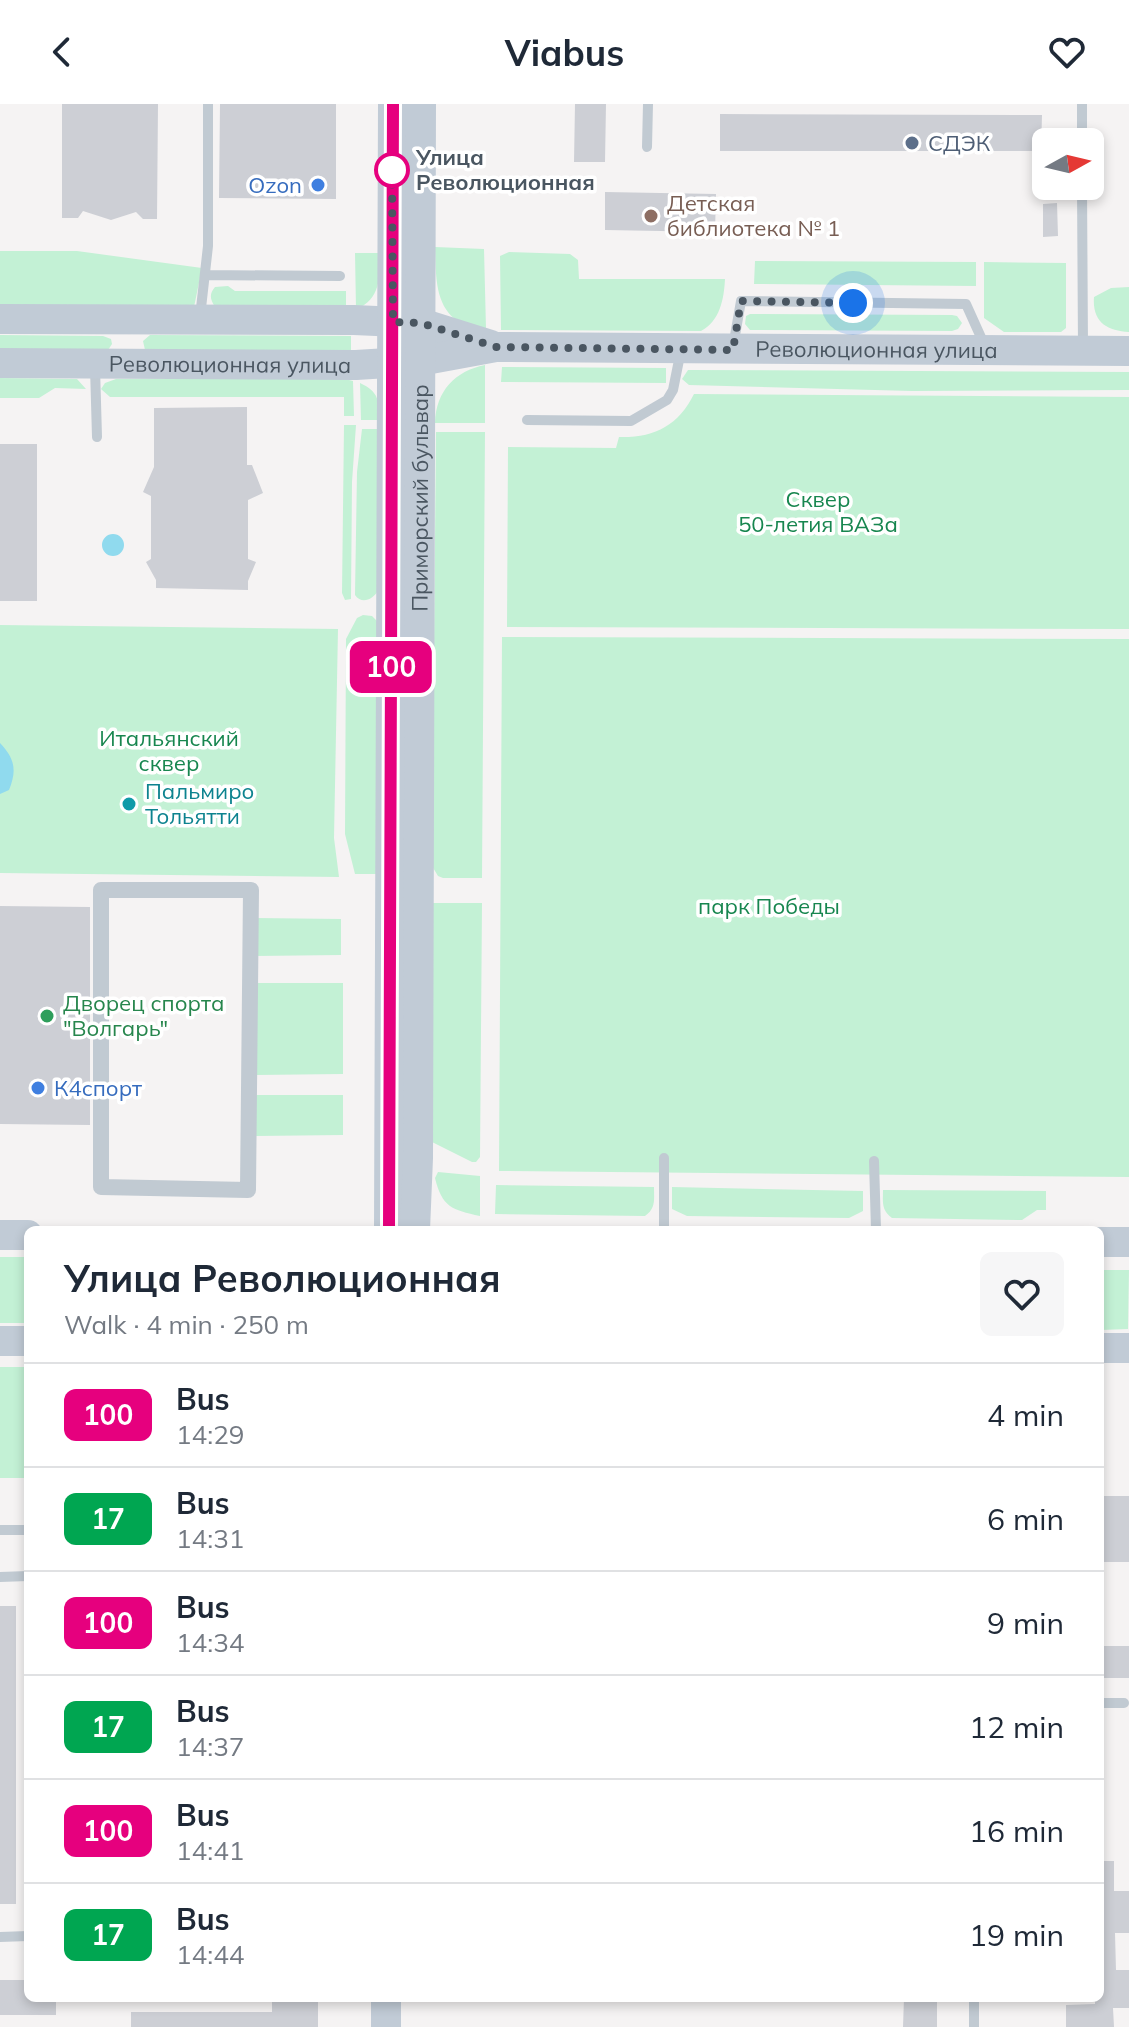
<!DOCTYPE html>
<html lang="en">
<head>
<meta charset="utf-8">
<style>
  :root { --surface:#fff; --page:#f6f6f7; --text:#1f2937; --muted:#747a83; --line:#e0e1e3 }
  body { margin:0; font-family:Mulish,sans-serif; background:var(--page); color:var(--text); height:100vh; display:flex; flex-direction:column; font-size:30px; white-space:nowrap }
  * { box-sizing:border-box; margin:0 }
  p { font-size:26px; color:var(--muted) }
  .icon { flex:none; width:44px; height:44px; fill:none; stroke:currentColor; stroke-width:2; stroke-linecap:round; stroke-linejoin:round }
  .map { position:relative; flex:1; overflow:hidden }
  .drawer { position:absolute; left:24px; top:1122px; width:1080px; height:776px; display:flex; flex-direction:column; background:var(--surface); border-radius:12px; box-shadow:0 4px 12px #0003 }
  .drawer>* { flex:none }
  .badge { padding:0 16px; border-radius:12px; font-size:28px; line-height:52px }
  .needle { width:52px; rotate:82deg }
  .controls { position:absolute; left:1032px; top:24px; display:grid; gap:16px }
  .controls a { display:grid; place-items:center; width:72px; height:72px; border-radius:12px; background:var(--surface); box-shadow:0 4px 12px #0003; font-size:40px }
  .you { position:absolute; width:40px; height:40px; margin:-20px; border:6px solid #fff; border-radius:50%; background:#1a73e8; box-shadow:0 0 0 12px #1a73e833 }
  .map>.badge { position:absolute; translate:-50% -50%; box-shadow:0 0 0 4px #fff }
  .round { display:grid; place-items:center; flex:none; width:84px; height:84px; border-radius:12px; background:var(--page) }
  .headline { display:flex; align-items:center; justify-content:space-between; height:136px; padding:0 40px }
  h1 { font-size:38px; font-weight:700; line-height:60px }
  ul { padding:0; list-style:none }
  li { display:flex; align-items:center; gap:24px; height:104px; padding:0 40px; border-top:2px solid var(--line) }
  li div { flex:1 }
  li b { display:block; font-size:30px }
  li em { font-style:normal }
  li .badge { min-width:88px; font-weight:700; text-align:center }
  header { display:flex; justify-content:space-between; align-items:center; height:104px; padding:0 40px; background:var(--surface); font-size:36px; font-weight:700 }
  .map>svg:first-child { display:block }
  .green { fill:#c3f1d5 }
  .water { fill:#90daee }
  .building { fill:#cdcfd5 }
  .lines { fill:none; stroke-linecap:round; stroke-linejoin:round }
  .service { stroke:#c1cad2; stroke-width:10 }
  .pedestrian { stroke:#c1cad2; stroke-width:16 }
  .secondary { stroke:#c1cbd6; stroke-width:30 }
  .line-casing { stroke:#fff; stroke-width:18 }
  .line { stroke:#e6007e; stroke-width:12 }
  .walk { stroke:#4a5661; stroke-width:8; stroke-dasharray:0 14.4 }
  .service-dot { fill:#5c6f8a; stroke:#fff; stroke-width:3 }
  .stop-dot { fill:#fff; stroke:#e6007e; stroke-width:4 }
  .shop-dot { fill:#3f7fe0; stroke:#fff; stroke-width:3 }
  .education-dot { fill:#8d6e63; stroke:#fff; stroke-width:3 }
  .culture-dot { fill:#0f9aa8; stroke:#fff; stroke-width:3 }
  .leisure-dot { fill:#2e9e5b; stroke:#fff; stroke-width:3 }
  .labels { text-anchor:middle; stroke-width:7; stroke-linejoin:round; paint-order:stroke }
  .service-label { font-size:22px; fill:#4e5e75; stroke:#fff; text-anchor:start }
  .stop-label { font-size:22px; font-weight:bold; fill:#4a5661; stroke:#fff; text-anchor:start }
  .shop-label { font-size:22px; fill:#366cbe; stroke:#fff; text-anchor:end }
  .education-label { font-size:22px; fill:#785e54; stroke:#fff; text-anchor:start }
  .street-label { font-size:22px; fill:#4a5661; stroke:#fff }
  .park-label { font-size:22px; fill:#17864f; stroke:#fff }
  .culture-label { font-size:22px; fill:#0d838f; stroke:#fff; text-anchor:start }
  .leisure-label { font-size:22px; fill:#27864d; stroke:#fff; text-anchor:start }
</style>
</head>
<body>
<header><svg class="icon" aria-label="back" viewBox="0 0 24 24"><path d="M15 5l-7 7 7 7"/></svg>Viabus<svg class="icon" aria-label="heart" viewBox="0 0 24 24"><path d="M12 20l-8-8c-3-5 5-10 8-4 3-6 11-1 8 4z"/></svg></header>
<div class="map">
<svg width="1129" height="1923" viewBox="0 0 1129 1923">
  <rect width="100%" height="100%" fill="#f5f3f3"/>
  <path class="green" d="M435,143l49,2 2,80c-10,-2 -23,-4 -31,-10 -21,-16 -19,-48 -20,-72z
    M0,147h77l125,17 -8,39 -194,2z
    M509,148l61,2 8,6 1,19h146c-1,20 -5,42 -24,52l-200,-1 -1,-74z
    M355,149h26c-1,22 0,47 -25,56z
    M755,157l221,1v24l-222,-2z
    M984,158l82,1v65l-5,4h-57l-20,-14z
    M228,182l7,5h111v18l-131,-2c-5,-8 -6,-13 0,-20z
    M1129,183v45c-22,-1 -37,-10 -35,-35l17,-9z
    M750,210l202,1 5,1 5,7 -4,6 -6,2 -202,-1 -5,-6 1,-8z
    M0,231l103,1 8,3 1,5 -4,6 -108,1z
    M150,231l201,1v17l-206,-3 -2,-9z
    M485,261v58h-50c1,-32 20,-52 50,-58z
    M502,263l164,1v15l-165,-1z
    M688,266l441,2v18l-217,1 -223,-6 -7,-6z
    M0,274l77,1 9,10 -31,-1 -16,10h-39z
    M116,275h229l8,2 1,35h-10v-19h-234l-9,-8 4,-6z
    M360,279c19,9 19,17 19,37h-18z
    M694,290l435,3v232l-622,-2 1,-180 108,1 3,-11c35,1 59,-11 75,-43z
    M344,321h12l-4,57 -1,117 -6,1 -3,-7z
    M362,325h18l-2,162c-5,8 -16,14 -23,4l2,-123z
    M436,328h49l-3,446h-39l-5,-2 -6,-10z
    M363,511l9,1 5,5 1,253h-23l-10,-40 1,-195 11,-21z
    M0,521l338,4 -4,209 5,39 -339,-4z
    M502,533l627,2v538l-630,-6z
    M430,799h52l-2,254 -4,5h-4l-44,-22z
    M256,814l85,1v36l-86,1z
    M256,879h87v91l-87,1z
    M256,991h87v40l-87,1z
    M438,1068l42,4v40c-28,-6 -38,-9 -45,-38z
    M496,1081l158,2c0,13 2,21 -9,29l-150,-2z
    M672,1083l191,4v20l-14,7 -162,-2 -15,-7z
    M883,1086l163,1v19h-9l-15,10 -130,-2c-11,-8 -9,-16 -9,-28z
    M0,1153h28v66h-28z
    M1100,1166h29l-1,59 -28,1z
    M0,1263h28v111h-28z"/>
  <path class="water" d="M102 441a11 11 0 1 1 22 0a11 11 0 1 1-22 0Z
    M0,639c15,16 17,27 9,47l-9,4z"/>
  <path class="building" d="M62,0h96l-1,115h-14l-7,-7 -25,8 -28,-9 -5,7h-16z
    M220,0h116v95l-117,-1z
    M575,0h31l-1,58h-31z
    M720,10l322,1 -1,36h-321z
    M605,88l111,2 -1,38 -110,-2z
    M1057,99l1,33 -15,1v-33z
    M247,303v58h5l11,28 -15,7v59l8,3 -8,19v9l-92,-2v-8l-10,-18 5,-3v-63l-8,-4 11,-25v-59z
    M0,340h37v157h-37z
    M0,802l90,1v218l-90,-1z
    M1100,1392h29v66h-29z
    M0,1502h16v298h-16z
    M1100,1542h29v32h-29z
    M1100,1757h14v30h15v42h-14l1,37h13v38h-16l1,19h-48v-22l29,-1v-6h5z
    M0,1876h28v18h28v17h-56z
    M904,1894h33v29h-34z
    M272,1898h46v25h-187v-15h141z"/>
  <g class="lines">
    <path class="service" d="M1082,38v-38
      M647,43l1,-43
      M1082,82l1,162
      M205,171l135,1
      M200,213l8,-71v-142
      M733,243l8,-46 225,3 18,40
      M95,263l2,70
      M527,316l104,1 36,-21 6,-10 8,-40
      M664,1054v72
      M874,1057l2,69
      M0,1426h28
      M0,1473l28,-1
      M1100,1599h24
      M0,1833l28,-1
      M974,1923v-29"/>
    <path class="pedestrian" d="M101,786h150l-3,300 -147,-3z"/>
    <g class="secondary">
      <path d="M0,215l354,1 67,3 70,22"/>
      <path id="s1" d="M0,259l356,2 64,-4 76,-14 633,4"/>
      <path d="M389,1126l4,-1126"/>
      <path id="s2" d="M415,1126l3,-72 3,-1054"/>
      <path d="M0,1131h28"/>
      <path d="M1100,1138h29"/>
      <path d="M0,1237h28"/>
      <path d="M1100,1244h29"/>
      <path d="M386,1923v-29"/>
    </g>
  </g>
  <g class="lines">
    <g class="line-casing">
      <path id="line" d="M389,1126l4,-1126"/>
    </g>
    <use href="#line" class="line"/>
    <path class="walk" d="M392,66l1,152 28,1 75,24 237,3 8,-49 112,2"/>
  </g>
  <circle class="service-dot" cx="912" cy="39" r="8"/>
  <circle class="stop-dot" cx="392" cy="66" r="16"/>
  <g class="shop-dot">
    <circle cx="318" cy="81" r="8"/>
    <circle cx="38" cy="984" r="8"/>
  </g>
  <circle class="education-dot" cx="651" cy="112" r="8"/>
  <circle class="culture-dot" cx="129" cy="700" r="8"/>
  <circle class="leisure-dot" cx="47" cy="912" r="8"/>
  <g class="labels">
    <g class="service-label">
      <text x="928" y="47">СДЭК</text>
    </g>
    <g class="stop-label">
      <text x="416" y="61">Улица<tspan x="416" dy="25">Революционная</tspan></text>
    </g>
    <g class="shop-label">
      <text x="302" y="89">Ozon</text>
      <text x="54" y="992" text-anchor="start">К4спорт</text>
    </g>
    <g class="education-label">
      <text x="667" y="107">Детская<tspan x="667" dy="25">библиотека № 1</tspan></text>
    </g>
    <g class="street-label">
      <text dy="8" stroke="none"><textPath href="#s1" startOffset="878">Революционная улица</textPath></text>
      <text dy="8" stroke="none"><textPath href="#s1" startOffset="230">Революционная улица</textPath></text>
      <text dy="8" stroke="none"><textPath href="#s2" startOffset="732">Приморский бульвар</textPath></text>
    </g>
    <g class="park-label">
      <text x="818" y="403">Сквер<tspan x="818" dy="25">50-летия ВАЗа</tspan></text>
      <text x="169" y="642">Итальянский<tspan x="169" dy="25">сквер</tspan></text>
      <text x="769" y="810">парк Победы</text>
    </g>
    <g class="culture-label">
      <text x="145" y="695">Пальмиро<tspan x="145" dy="25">Тольятти</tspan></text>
    </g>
    <g class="leisure-label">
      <text x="63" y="907">Дворец спорта<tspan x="63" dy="25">"Волгарь"</tspan></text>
    </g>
  </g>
</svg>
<div class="controls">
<a><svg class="needle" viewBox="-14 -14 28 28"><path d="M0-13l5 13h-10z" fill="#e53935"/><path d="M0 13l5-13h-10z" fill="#747a83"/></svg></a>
</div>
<div class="you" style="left:853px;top:199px"></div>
<b class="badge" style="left:391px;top:563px;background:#e6007e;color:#fff">100</b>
<section class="drawer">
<div class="headline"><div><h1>Улица Революционная</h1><p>Walk · 4 min · 250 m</p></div><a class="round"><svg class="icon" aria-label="heart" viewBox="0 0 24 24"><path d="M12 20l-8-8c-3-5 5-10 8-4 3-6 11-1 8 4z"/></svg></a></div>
<ul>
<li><span class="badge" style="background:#e6007e;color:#fff">100</span><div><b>Bus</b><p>14:29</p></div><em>4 min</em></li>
<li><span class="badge" style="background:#00a651;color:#fff">17</span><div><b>Bus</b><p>14:31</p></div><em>6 min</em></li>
<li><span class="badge" style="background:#e6007e;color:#fff">100</span><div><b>Bus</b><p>14:34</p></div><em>9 min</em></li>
<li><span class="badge" style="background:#00a651;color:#fff">17</span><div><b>Bus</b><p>14:37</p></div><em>12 min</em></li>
<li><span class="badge" style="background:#e6007e;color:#fff">100</span><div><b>Bus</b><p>14:41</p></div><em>16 min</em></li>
<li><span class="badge" style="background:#00a651;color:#fff">17</span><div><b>Bus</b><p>14:44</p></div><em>19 min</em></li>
</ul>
</section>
</div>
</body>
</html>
